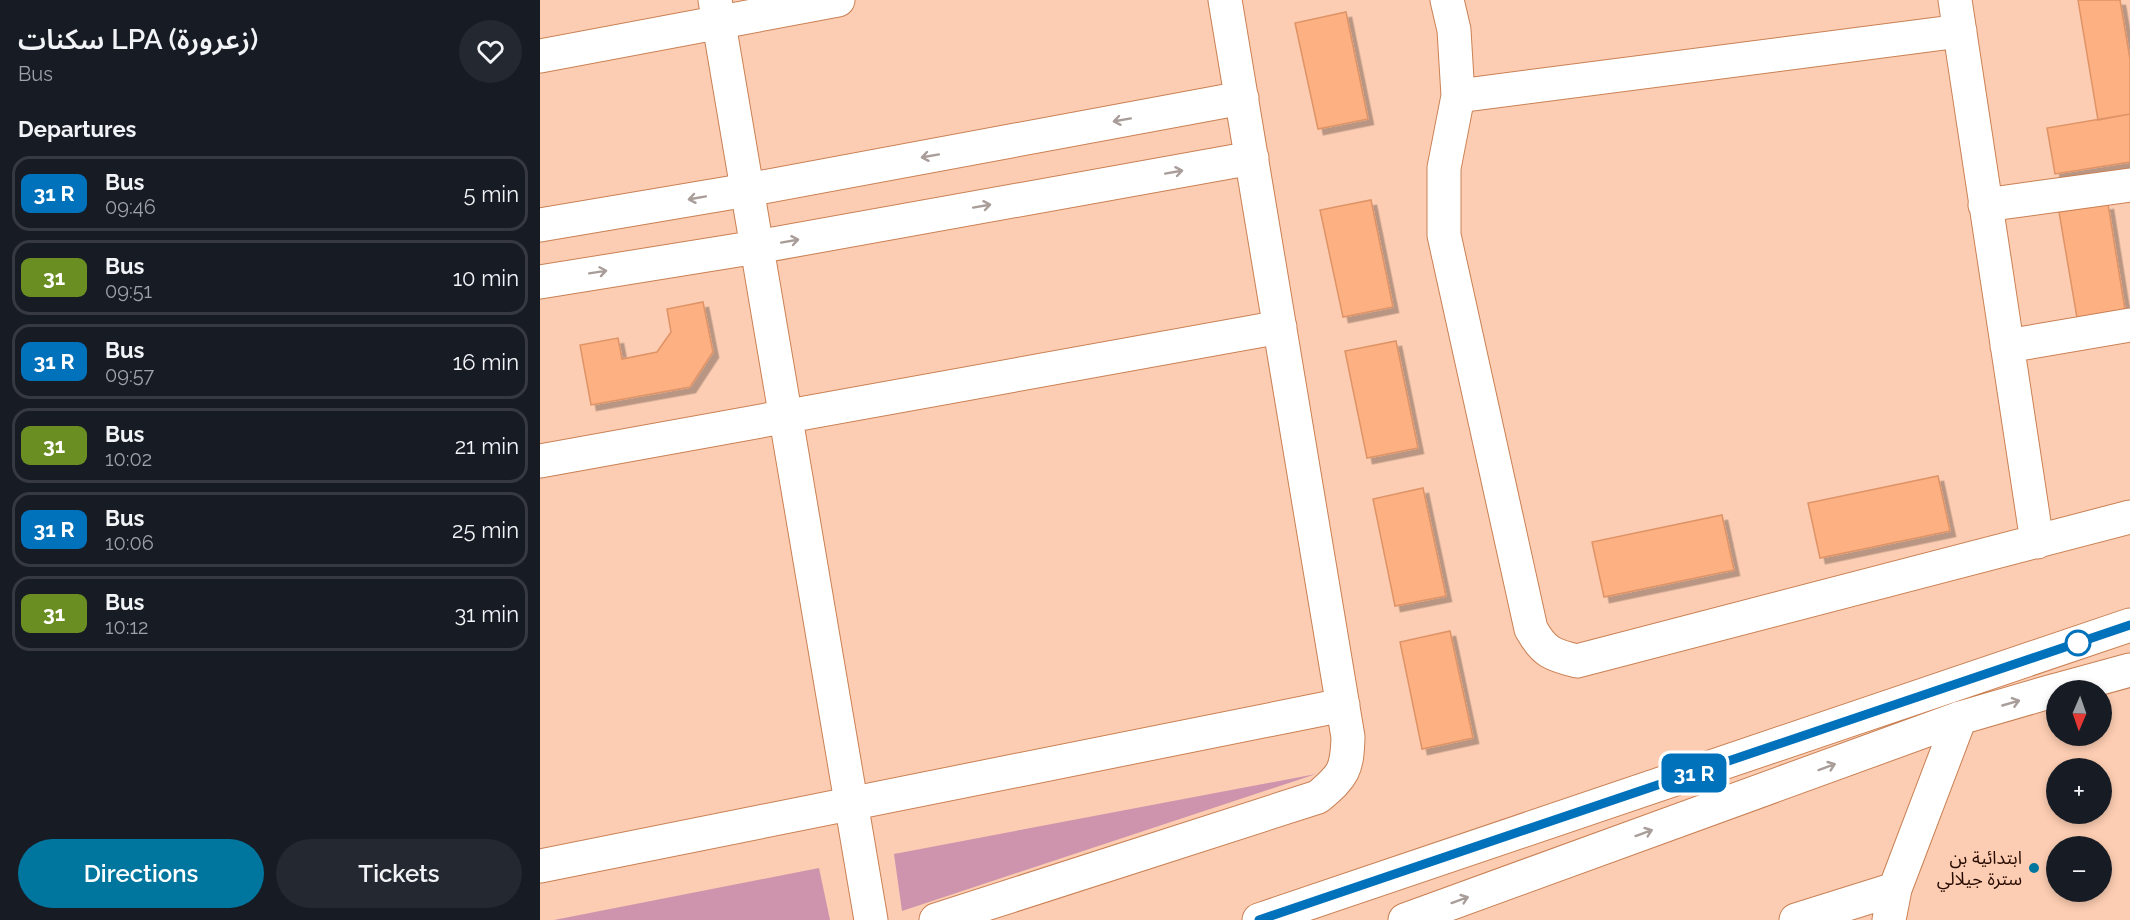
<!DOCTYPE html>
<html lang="en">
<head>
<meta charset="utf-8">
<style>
  :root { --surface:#171b24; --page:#242831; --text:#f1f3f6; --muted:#9ea1a6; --line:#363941; --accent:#00769f }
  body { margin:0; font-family:Raleway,"Noto Sans Arabic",sans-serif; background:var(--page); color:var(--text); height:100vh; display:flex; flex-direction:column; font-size:22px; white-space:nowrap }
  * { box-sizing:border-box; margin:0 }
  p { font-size:20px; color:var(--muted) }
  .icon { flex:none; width:33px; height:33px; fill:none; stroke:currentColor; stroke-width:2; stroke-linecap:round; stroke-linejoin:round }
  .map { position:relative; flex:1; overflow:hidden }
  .side { display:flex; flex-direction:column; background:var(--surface); width:540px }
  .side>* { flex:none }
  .badge { padding:0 12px; border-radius:9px; font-size:21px; line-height:39px }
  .needle { width:39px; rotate:182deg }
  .controls { position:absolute; left:1506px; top:680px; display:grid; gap:12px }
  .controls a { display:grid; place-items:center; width:66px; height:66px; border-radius:50%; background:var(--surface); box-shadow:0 3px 9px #0003; font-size:30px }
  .map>.badge { position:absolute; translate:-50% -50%; box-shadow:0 0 0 3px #fff }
  h2 { padding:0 18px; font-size:22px; line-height:54px }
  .round { display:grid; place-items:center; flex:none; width:63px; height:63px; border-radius:32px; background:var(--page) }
  .head { display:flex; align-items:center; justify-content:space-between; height:102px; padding:0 18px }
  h1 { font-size:28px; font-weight:600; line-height:45px }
  .action { display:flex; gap:12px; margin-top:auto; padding:12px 18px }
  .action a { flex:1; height:69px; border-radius:36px; background:var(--accent); color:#fff; font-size:24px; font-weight:600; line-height:69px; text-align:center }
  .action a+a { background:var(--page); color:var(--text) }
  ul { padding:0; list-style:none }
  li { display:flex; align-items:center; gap:18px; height:75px; margin:0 12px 9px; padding:0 6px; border:3px solid var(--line); border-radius:18px }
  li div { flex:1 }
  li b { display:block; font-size:22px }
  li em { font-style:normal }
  li .badge { min-width:66px; font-weight:700; text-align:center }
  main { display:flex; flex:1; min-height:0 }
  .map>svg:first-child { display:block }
  .green { fill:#ce94ad }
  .building { fill:#fdb082; stroke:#de9467; stroke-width:1.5; filter:url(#shadow) }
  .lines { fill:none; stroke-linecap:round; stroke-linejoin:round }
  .minor-casing { stroke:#c98054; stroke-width:35 }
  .highway-casing { stroke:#c98054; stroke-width:35 }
  .minor { stroke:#fff; stroke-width:33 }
  .highway { stroke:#fff; stroke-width:33 }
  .oneway { stroke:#a99d99 }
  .line-casing { stroke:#fff; stroke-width:14 }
  .line { stroke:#0072bc; stroke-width:9 }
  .stop-dot { fill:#fff; stroke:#0072bc; stroke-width:3 }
  .poi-dot { fill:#00769f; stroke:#fccdb2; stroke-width:2 }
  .labels { text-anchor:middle; stroke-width:5; stroke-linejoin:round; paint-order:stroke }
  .poi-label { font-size:18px; fill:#270b00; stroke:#fccdb2; text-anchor:end }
</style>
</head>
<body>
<main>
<section class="side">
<div class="head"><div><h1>سكنات LPA (زعرورة)</h1><p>Bus</p></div><a class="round"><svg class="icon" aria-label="heart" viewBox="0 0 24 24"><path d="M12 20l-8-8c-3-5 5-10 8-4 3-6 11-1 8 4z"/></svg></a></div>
<h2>Departures</h2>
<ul>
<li><span class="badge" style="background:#0072bc;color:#fff">31 R</span><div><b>Bus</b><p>09:46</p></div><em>5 min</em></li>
<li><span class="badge" style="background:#6b8e23;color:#fff">31</span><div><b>Bus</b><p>09:51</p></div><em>10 min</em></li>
<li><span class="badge" style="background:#0072bc;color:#fff">31 R</span><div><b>Bus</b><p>09:57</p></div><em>16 min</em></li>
<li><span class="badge" style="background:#6b8e23;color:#fff">31</span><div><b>Bus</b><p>10:02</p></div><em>21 min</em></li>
<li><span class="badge" style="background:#0072bc;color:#fff">31 R</span><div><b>Bus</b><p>10:06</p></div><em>25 min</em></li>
<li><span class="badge" style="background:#6b8e23;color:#fff">31</span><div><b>Bus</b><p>10:12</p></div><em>31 min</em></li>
</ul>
<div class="action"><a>Directions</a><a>Tickets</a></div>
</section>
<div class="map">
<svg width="1590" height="920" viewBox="0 0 1590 920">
  <defs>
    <filter id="shadow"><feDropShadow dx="5.5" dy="5.5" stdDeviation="0" flood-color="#0004"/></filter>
  </defs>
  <rect width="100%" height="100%" fill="#fccdb2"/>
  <path class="green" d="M776,774l-414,137 -8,-57z
    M279,868l11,52h-276z"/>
  <path class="building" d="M1538,0h42l10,59v55l-32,6z
    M806,12l22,107 -50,10 -23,-106z
    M1590,114v48l-75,12 -8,-46z
    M831,200l22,107 -50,10 -23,-107z
    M1568,204l17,106 -48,8 -18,-106z
    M163,302l10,50 -23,35 -99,18 -11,-60 38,-7 4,21 35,-7 14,-20 -4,-23z
    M856,341l22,107 -51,10 -22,-107z
    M1398,476l12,55 -130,27 -12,-55z
    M883,488l23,108 -51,10 -22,-107z
    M1182,515l12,55 -130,27 -12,-55z
    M910,631l23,107 -51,11 -22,-107z"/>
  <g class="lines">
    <g class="minor-casing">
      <path id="minor" d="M175,0l156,920
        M907,0l7,30 4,66 -14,72v67l87,394c13,23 21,26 46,32l553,-144
        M1415,0l82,542
        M0,56l298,-56
        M918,96l502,-65
        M1445,205l145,-20
        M0,225l207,-35 495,-92
        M0,282l217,-35 495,-89
        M1467,346l123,-21
        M0,461l740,-134
        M0,866l803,-161
        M396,920l382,-123c26,-22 29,-27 30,-60l-123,-737
        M1256,920l99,-31
        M1349,920l6,-31 65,-171"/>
    </g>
    <g class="highway-casing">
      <path id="highway" d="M1517,690l73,-20
        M719,920l871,-295
        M865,920l555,-202 96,-28"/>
    </g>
    <use href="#minor" class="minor"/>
    <use href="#highway" class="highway"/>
  </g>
  <defs><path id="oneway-shaft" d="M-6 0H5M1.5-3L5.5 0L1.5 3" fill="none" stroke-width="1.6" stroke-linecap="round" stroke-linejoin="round" transform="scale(1.5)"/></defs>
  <g class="oneway">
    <use href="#oneway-shaft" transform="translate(582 120) rotate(170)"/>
    <use href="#oneway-shaft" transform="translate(390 156) rotate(170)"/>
    <use href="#oneway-shaft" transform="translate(634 172) rotate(-10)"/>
    <use href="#oneway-shaft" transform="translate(157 198) rotate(170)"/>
    <use href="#oneway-shaft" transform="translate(442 206) rotate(-10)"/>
    <use href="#oneway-shaft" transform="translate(250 241) rotate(-10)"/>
    <use href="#oneway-shaft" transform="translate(58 272) rotate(-9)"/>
    <use href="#oneway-shaft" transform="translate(1471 703) rotate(-16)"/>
    <use href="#oneway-shaft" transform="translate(1287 767) rotate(-20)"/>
    <use href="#oneway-shaft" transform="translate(1104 833) rotate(-20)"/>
    <use href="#oneway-shaft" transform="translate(920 900) rotate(-20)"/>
  </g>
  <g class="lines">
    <g class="line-casing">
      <path id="line" d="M719,920l871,-295"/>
    </g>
    <use href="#line" class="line"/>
  </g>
  <circle class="stop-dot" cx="1538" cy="643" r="12"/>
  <circle class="poi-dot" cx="1494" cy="868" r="6"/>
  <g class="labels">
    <g class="poi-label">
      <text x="1482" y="864">ابتدائية بن<tspan x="1482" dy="21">سترة جيلالي</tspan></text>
    </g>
  </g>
</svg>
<div class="controls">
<a><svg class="needle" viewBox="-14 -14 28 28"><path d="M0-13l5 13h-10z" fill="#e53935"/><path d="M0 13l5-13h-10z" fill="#9ea1a6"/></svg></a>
<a>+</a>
<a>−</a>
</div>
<b class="badge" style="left:1154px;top:773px;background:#0072bc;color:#fff">31 R</b>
</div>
</main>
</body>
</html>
